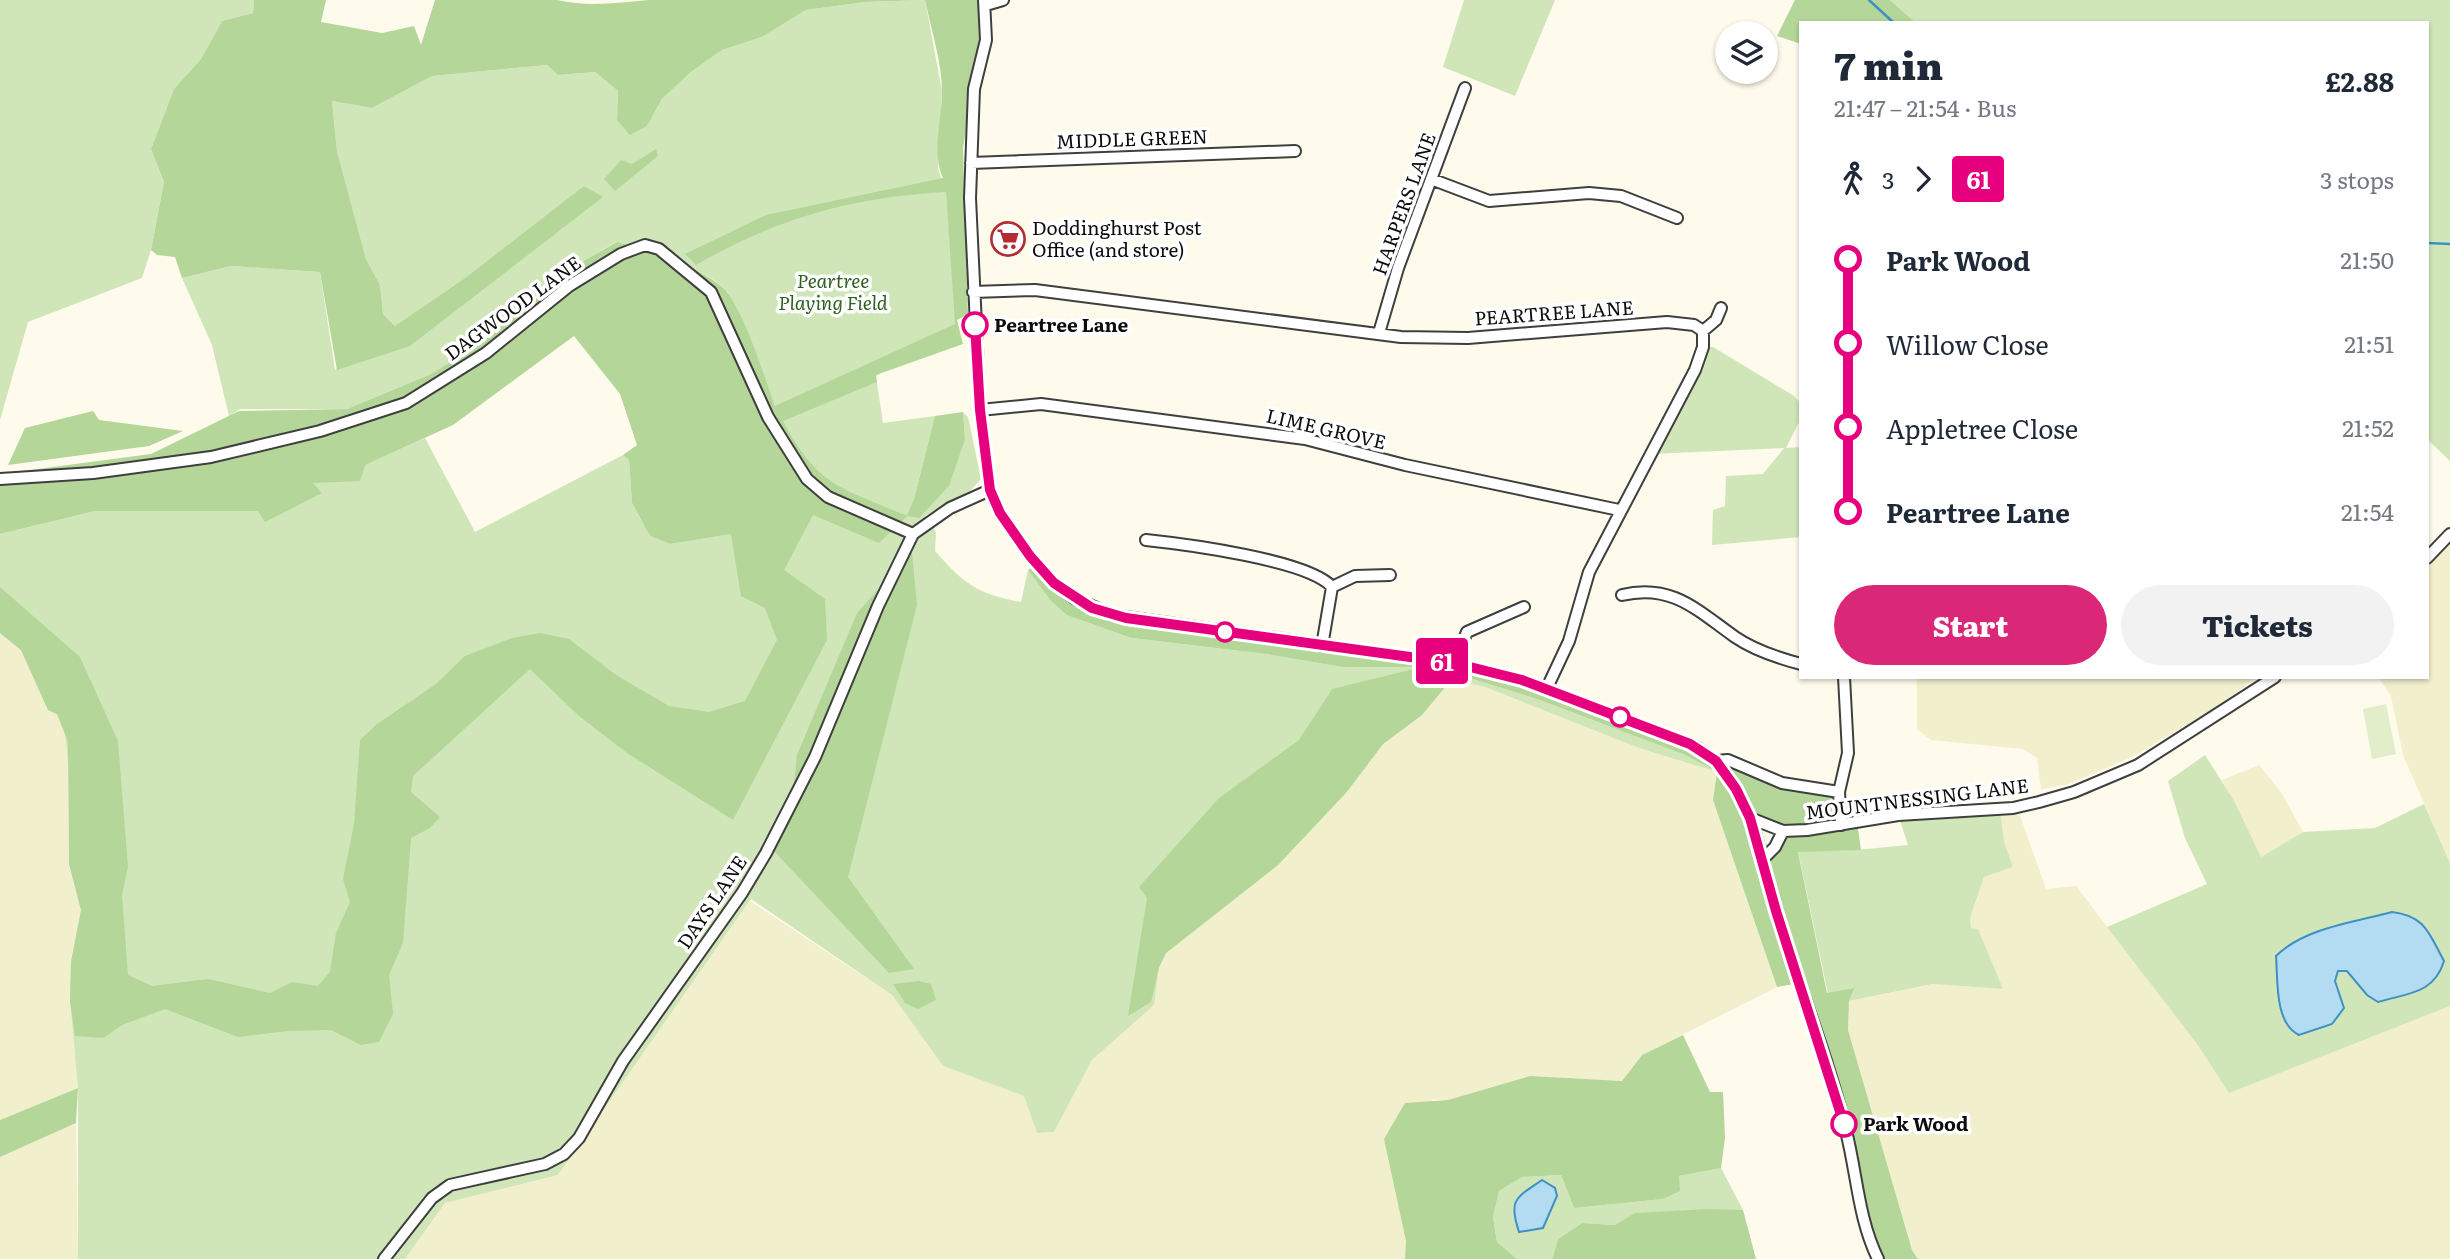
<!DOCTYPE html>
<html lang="en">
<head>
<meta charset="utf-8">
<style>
  :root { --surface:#fff; --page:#f2f2f3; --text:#1f2937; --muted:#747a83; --accent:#db2777 }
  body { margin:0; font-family:Literata,serif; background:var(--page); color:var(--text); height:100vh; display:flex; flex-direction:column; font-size:26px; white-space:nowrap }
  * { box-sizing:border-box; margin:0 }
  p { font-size:23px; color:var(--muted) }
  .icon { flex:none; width:38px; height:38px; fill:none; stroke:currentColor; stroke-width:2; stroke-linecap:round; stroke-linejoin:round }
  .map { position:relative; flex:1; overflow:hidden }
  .side { position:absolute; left:1799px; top:21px; width:630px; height:658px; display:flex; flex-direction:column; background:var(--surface); border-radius:0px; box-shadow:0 2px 5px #0004 }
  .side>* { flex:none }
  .badge { padding:0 14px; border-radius:5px; font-size:24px; line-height:46px }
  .tools { position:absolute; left:1715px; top:21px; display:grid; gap:14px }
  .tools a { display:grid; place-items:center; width:63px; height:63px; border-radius:50%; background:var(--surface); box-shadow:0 2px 5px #0004; font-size:35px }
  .map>.badge { position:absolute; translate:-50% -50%; box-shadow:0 0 0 4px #fff }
  .legs { display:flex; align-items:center; gap:10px; height:77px; padding:0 35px; font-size:23px }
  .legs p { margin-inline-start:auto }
  .head { display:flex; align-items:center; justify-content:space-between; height:119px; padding:0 35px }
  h1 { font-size:38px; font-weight:800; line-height:52px }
  .cta { display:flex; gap:14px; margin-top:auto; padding:14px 35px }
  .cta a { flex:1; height:80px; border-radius:42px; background:var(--accent); color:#fff; font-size:28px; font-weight:800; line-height:80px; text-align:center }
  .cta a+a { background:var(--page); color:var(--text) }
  ul { padding:0 35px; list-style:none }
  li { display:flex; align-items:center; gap:24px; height:84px; font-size:26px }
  li i { display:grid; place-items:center; width:10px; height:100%; margin:0 9px; background:currentColor }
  li i::after { content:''; width:18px; height:18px; margin:-9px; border:5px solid; border-radius:50%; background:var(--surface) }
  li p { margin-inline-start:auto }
  li:first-child i { background:linear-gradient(#0000 50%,currentColor 0) }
  li:last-child i { background:linear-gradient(currentColor 50%,#0000 0) }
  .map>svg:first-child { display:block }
  .farmland { fill:#f2efcd }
  .green { fill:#d0e6b8 }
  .forest { fill:#b4d698; fill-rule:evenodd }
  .pitch { fill:#e1eec9 }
  .water { fill:#b3dbf2; stroke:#3e90c5; stroke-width:2 }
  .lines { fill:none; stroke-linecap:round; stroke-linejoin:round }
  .stream { stroke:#3e90c5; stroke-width:2.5 }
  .minor-casing { stroke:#3f3f3f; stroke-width:14 }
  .minor { stroke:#fff; stroke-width:10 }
  .line-1-casing { stroke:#fff; stroke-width:16 }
  .line-1 { stroke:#e6007e; stroke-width:10 }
  .stop-1-dot { fill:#fff; stroke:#e6007e; stroke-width:3.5 }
  .labels { text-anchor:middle; stroke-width:7; stroke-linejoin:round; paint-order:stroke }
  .street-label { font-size:19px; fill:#0c0c0c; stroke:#fff }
  .poi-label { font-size:19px; fill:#0c0c0c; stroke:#fff; text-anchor:start }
  .park-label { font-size:19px; font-style:italic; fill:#2e5f20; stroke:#fff }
  .stop-label { font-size:19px; font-weight:bold; fill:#0c0c0c; stroke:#fff; text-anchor:start }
</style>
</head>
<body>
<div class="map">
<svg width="2450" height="1259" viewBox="0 0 2450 1259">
  <rect width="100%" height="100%" fill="#fefaec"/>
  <path class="farmland" d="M2450,544v319l-47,-108 -12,-59 -13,-19h49v-110z
    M0,633l21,17 27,60 9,3 11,29 1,122 12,46 -10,52 -1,39 8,87 -78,32z
    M1917,677h340l-46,33 -79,47 -63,27 -28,5 -4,-31 -14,-9 -92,-9 -14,-11z
    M1451,680l34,7 154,61 78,24 -4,28 64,187 -135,68 -20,26 -92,-5 -82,24 -16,-1 -27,160h-1000l40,-56 113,-28 192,-274 142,94 51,71 82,30 12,37 17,-1 38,-72 74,-107 112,-88 67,-71 38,-50 39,-29z
    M2259,765l22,27 22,40 -42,25 -39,-77z
    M2000,809l18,1 28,79 30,-3 121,158 32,48 221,-86v253h-532l-6,-9 -64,-220 1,-29 85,-17 69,5 -32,-61 -1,-10 14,-41 29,-10 -9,-26z
    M76,1123l2,136h-78v-102z"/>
  <path class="green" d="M0,0h254l-1,13 -31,8 -21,38 -27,30 -23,60 13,33 -13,68 -9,28 -114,44 -28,98z
    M925,0l17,91 -4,78 8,23 10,128 -1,4 -79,52 7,47 52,-7 -21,83 51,-60 -2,-27 5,5 13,62 -11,12 -45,25 11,16 -1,19c29,33 42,43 86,51l7,-32 22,30 82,38 134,16 76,13h84l24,5 87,27 148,56 32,17 -78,-24 -154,-61 -34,-7 -29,35 -39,29 -32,43 -73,78 -112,88 -7,14 -5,38 -62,55 -38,72 -17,1 -13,-37 -81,-30 -51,-71 -141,-96 -193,276 -113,28 -40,56h-327v-171l-8,-87 1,-39 10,-52 -12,-46v-89l-5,-57 -16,-8 -27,-60 -21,-17v-99l95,-23h163l64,-18 -10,-10 52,-18 61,-27 50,94 148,-77 6,5 3,43 18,33 20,8 60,-10 25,-21 143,-1c-26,-10 -61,-19 -81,-39 -32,-33 -47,-81 -64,-123 -8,-21 -14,-45 -29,-62 -15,-17 -85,-40 -108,-46l-51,29 -105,85 -29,18 -84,35h-107l-11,7 -17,-71 -30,-67 49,-12 89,6 15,98 60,-44 -12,-12 -3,-29 -14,-26 -29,-108 -5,-50 40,7 60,-32 115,-11 11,10 37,-3 23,19 -1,29 30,6 15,-27 29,-27 31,-22 40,-13 44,-27 59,-8z
    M1464,0h91l-40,96 -72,-29z
    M1890,0h560v461l-23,-22v-416h-511z
    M1703,347h10l81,49 7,8v14l-15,30 15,-1v90l-89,8 1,-35 12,-4 1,-30 37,-2 21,-26 -133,6z
    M2205,755l28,44 28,58 42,-25 72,-4 49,-24 26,59v143l-221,87 -32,-49 -90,-117 100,-43 -22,-46 -17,-57z
    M2000,809l4,32 9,26 -29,10 -14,41 1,10 7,1 25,60 -70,-5 -84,17 6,-12 -27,5 -30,-143 58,-1 52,-5 -10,-30z
    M1721,1168l22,42 -107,3 -21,12 -33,-2 -24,16 -6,20h-35l-20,-17 -4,-25 6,-26 23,-14 39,-2 13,33 89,-9 16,-23z"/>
  <path class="forest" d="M254,0h72l-5,22 61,11 32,-7 7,19 14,-45h122c30,7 62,3 92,0h275l-59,2 -59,8 -44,27 -40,13 -31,22 -29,27 -15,27 -17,9 -13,-15 1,-29 -23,-19 -37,3 -11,-10 -115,11 -60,32 -40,-7 5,50 29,108 14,26 3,29 12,12 69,-47 120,-93 19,11 -193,149 -73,24 -17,-98 -89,-6 -49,12 -7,-21 -18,-2 -6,-5 13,-68 -13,-33 23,-60 27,-30 21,-38 31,-8z
    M925,0h59l2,5 -23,143 5,166 -11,6 6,24 -87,31 1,7 -94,39c35,67 60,67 124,95l7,-17 21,-83 28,-4 2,27 -16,47 -30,32 -12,-2 -28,27 -66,-28 -29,55 41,29 2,41 -94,180 -106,-67 -48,-37 -49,-47 -117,107 -2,16 29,25 -10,11 -19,10 -8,105 -14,32 4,39 -14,28 -18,3 -30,-15 -43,1 -50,6 -73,-28 -43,16 -19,13 -28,-2 -5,-35 1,-39 10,-52 -12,-46 -1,-122 -11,-28 -9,-4 -27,-60 -21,-17v-46l80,70 38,84 10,126 -6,28 6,80 24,11 56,-7 62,14 22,-11 26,4 12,-14 6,-39 14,-31 -7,-23 11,-55 6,-84 17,-16 59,-40 29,-28 47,-18 28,-5 29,6 47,36 53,31 40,6 36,-11 32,-61 -12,-32 -24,-12 -10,-62 -61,10 -20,-8 -18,-33 -3,-43 -6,-5 14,-10 -17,-51 -46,-58 -121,89 -88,40 -5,16 -47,2 9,10 -57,29 -7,-11h-163l-95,23v-60l151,-20 88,-43 108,-2 84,-35 29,-18 105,-85 52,-29c34,10 74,21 103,43 21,14 45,95 55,121l180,-82 -9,-132c-93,5 -169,26 -250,73l-11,-11 81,-39 177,-37c-12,-27 -1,-58 -1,-86 0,-30 -11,-63 -17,-92z
    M1795,0h95l26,23h-115v21l-24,-8z
    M656,149l2,7 -43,35 -11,-12 17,-19 11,4z
    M93,411l6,9 84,11 -34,15 -141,19 17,-37z
    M912,552l5,53 -69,272 66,92 -25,4 -118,-125 20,-38 6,-55 60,-142z
    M1037,564l55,44 362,55 68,17 260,103 57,9 2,32 16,-2 4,28 -63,2 29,141 28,-5 -6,13 -1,29 64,220 6,9h-40l-32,-128 -52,-147 -17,3 -64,-187 4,-28 -32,-17 -148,-56 -87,-27 1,8 -29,35 -39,29 -38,50 -67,71 -112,88 -7,14 -8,35 -23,14 19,-118 -8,-11 80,-89 80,-58 33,-51 90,-22h-80l-76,-13 -134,-16 -65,-23 -17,-15 -22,-30zM1751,819l32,13 -21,28z
    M919,981l12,3 5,16 -18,9 -13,-6 -12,-19z
    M1683,1035l27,57h13l2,46 -4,30 -42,8 1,15 -17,8 -89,9 -13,-33 -39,2 -23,14 -6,26 4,25 20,17h-112l1,-18 -22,-102 21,-36 43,-3 82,-24 92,5 20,-26z
    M78,1088l-2,35 -76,34v-37z
    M1707,1209l36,1 13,49h-204l6,-20 24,-16 33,2 20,-12z"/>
  <path class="pitch" d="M2386,704l10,50 -24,5 -9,-50z"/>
  <path class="water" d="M2392,912c34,4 37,22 52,49 -10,33 -36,32 -66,41l-11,-7 -20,-24h-9l-3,10 9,27 -12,16 -33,11c-25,-12 -21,-56 -23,-79 28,-28 79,-34 116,-44z
    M1542,1180l13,8 2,8 -14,32 -24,4c-11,-33 -3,-34 23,-52z"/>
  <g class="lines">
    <path class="stream" d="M1869,0l25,23
      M2427,243l23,1"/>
    <g class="minor-casing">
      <path id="minor" d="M984,0l2,40 -12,49 -4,109 10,212 10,80 10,23 30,43 24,27 20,15 38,17 342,48 68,17 169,64c20,11 32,24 44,43 23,38 29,85 41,126 23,73 52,144 70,218 11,43 12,87 32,128
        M986,5l17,-5
        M971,163l324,-12
        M1431,179l58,22 100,-8 32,3 56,22
        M973,292l62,-2 366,47 67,1 199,-16 27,3 9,6v16l-8,23 -106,202 -20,69 -23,49
        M1703,331l13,-11 5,-12
        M1379,333l19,-65 67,-180
        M980,410l61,-6 264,35 100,26 214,45
        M0,479l93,-6 118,-16 109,-26 86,-28 80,-50 83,-67 52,-32 24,-9 14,4 52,43 57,125 39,62 21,18 85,37
        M1146,540c38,4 163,20 186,47l-10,59
        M2427,558l23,-24
        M1332,587l23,-11 35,-1
        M1622,595c49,-12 75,15 113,42 19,13 43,21 66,27
        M1454,663l13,-31 57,-25
        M1716,761l12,-1 54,23 57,9
        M1750,818l33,13 24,-1 91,-15 115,-7 26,-6 35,-10 64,-27 137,-88
        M1841,825l-2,-33 9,-39 -4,-76
        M1762,860l13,-13 8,-16
        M384,1259l48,-61 18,-13 95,-21 19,-10 15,-16 44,-77 119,-168 24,-40 49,-96 63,-151 35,-72 37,-26 40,-18"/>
    </g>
    <use href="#minor" class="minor"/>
  </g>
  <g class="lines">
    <g class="line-1-casing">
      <path id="line-1" d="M975,325l5,85 10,80 10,23 30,43 24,27 38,25 34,10 328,45 68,17 168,64 26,17 20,28 14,29 26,93 68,213"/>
    </g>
    <use href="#line-1" class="line-1"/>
  </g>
  <defs>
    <g id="supermarket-ring" transform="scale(1.75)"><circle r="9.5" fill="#fff" stroke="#b32c33" stroke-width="1.5"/><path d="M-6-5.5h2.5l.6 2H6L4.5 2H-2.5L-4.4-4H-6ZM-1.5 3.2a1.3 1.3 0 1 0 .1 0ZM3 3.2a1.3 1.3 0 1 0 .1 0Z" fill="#b32c33"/></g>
  </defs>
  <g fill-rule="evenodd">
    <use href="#supermarket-ring" x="1008" y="239"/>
  </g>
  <g class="stop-1-dot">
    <circle cx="975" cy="325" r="12"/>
    <circle cx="1225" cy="632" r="9"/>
    <circle cx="1620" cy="717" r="9"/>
    <circle cx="1844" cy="1124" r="12"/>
  </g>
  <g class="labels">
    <g class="street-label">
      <text transform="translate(1132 139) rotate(-2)" y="7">MIDDLE GREEN</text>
      <text transform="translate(1404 204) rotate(-70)" y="7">HARPERS LANE</text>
      <text transform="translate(513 308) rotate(-36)" y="7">DAGWOOD LANE</text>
      <text transform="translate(1554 313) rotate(-4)" y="7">PEARTREE LANE</text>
      <text transform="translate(1326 429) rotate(13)" y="7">LIME GROVE</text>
      <text transform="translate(1917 799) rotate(-7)" y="7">MOUNTNESSING LANE</text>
      <text transform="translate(712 902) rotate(-56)" y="7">DAYS LANE</text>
    </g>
    <g class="poi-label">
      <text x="1032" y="235">Doddinghurst Post<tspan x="1032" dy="22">Office (and store)</tspan></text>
    </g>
    <g class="park-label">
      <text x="833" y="288">Peartree<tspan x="833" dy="22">Playing Field</tspan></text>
    </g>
    <g class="stop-label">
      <text x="994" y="332">Peartree Lane</text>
      <text x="1863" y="1131">Park Wood</text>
    </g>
  </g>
</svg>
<div class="tools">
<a><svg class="icon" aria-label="layers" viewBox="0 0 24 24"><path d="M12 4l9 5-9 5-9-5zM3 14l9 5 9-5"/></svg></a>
</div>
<b class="badge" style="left:1442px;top:661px;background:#e6007e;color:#fff">61</b>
<section class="side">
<div class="head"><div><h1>7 min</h1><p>21:47 – 21:54 · Bus</p></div><b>£2.88</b></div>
<div class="legs"><svg class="icon" aria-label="walk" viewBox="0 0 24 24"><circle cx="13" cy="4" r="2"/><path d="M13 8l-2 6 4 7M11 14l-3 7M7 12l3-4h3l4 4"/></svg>3<svg class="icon" aria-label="forward" viewBox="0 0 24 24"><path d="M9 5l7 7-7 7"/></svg><b class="badge" style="background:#e6007e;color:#fff">61</b><p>3 stops</p></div>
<ul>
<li><i style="color:#e6007e"></i><b>Park Wood</b><p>21:50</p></li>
<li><i style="color:#e6007e"></i><span>Willow Close</span><p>21:51</p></li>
<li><i style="color:#e6007e"></i><span>Appletree Close</span><p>21:52</p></li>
<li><i style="color:#e6007e"></i><b>Peartree Lane</b><p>21:54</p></li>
</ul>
<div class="cta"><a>Start</a><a>Tickets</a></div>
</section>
</div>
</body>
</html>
